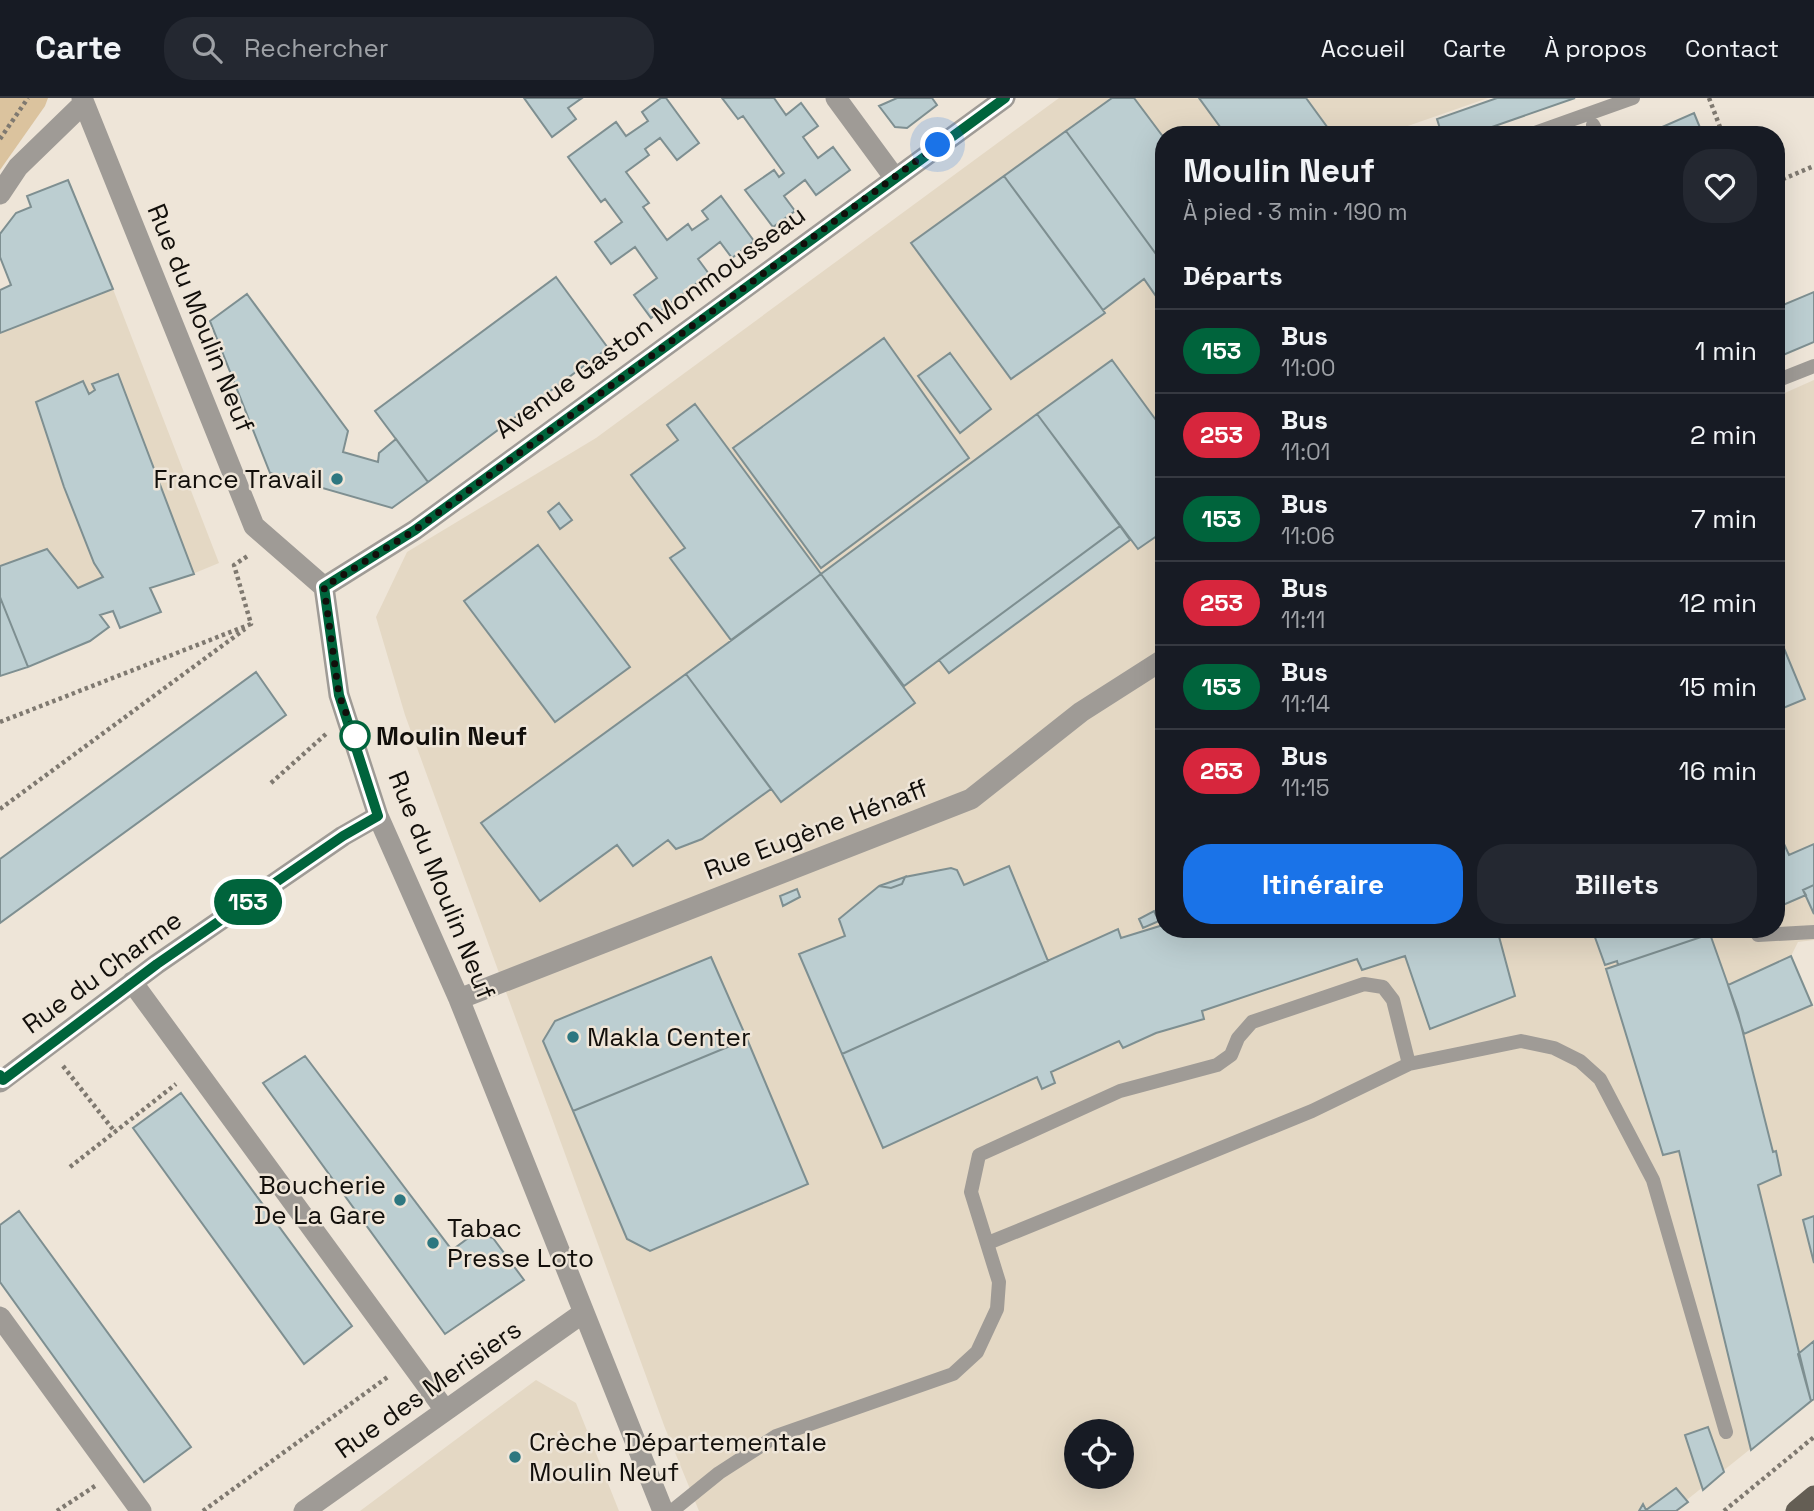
<!DOCTYPE html>
<html lang="fr">
<head>
<meta charset="utf-8">
<style>
  :root { --surface:#171b24; --page:#242831; --text:#f1f3f6; --muted:#9ea1a6; --line:#363941; --accent:#1a73e8 }
  body { margin:0; font-family:"Space Grotesk",sans-serif; background:var(--page); color:var(--text); height:100vh; display:flex; flex-direction:column; font-size:26px; white-space:nowrap }
  * { box-sizing:border-box; margin:0 }
  p { font-size:23px; color:var(--muted) }
  .icon { flex:none; width:38px; height:38px; fill:none; stroke:currentColor; stroke-width:2; stroke-linecap:round; stroke-linejoin:round }
  .map { position:relative; flex:1; overflow:hidden }
  .side { position:absolute; left:1155px; top:28px; width:630px; height:812px; display:flex; flex-direction:column; background:var(--surface); border-radius:28px; box-shadow:0 7px 28px #0002 }
  .side>* { flex:none }
  .badge { padding:0 14px; border-radius:23px; font-size:24px; line-height:46px }
  .controls { position:absolute; left:1064px; top:1321px; display:grid; gap:14px }
  .controls a { display:grid; place-items:center; width:70px; height:70px; border-radius:50%; background:var(--surface); box-shadow:0 7px 28px #0002; font-size:35px }
  .you { position:absolute; width:35px; height:35px; margin:-18px; border:5px solid #fff; border-radius:50%; background:#1a73e8; box-shadow:0 0 0 10px #1a73e833 }
  .map>.badge { position:absolute; translate:-50% -50%; box-shadow:0 0 0 4px #fff }
  h2 { padding:0 28px; font-size:26px; line-height:63px }
  .round { display:grid; place-items:center; flex:none; width:74px; height:74px; border-radius:28px; background:var(--page) }
  .headline { display:flex; align-items:center; justify-content:space-between; height:119px; padding:0 28px }
  h1 { font-size:33px; font-weight:700; line-height:52px }
  .cta { display:flex; gap:14px; margin-top:auto; padding:14px 28px }
  .cta a { flex:1; height:80px; border-radius:28px; background:var(--accent); color:#fff; font-size:28px; font-weight:700; line-height:80px; text-align:center }
  .cta a+a { background:var(--page); color:var(--text) }
  ul { padding:0; list-style:none }
  li { display:flex; align-items:center; gap:21px; height:84px; padding:0 28px; border-top:2px solid var(--line) }
  li div { flex:1 }
  li b { display:block; font-size:26px }
  li em { font-style:normal }
  li .badge { min-width:77px; font-weight:700; text-align:center }
  header { display:flex; align-items:center; gap:42px; box-sizing:border-box; height:98px; padding:0 35px; background:var(--surface); border-bottom:2px solid var(--line) }
  header strong { font-size:33px }
  nav { display:flex; gap:38px; margin-inline-start:auto; font-size:24px }
  .search { width:490px; height:63px; background:var(--page); display:flex; align-items:center; gap:18px; box-sizing:border-box; padding:0 24px; border-radius:28px; color:var(--muted); font-size:26px }
  .map>svg:first-child { display:block }
  .built { fill:#e4d8c4; fill-rule:evenodd }
  .green { fill:#dbc39e }
  .building { fill:#bcced1; stroke:#7e8f91; stroke-width:2 }
  .lines { fill:none; stroke-linecap:round; stroke-linejoin:round }
  .path { stroke:#7f7970; stroke-width:4.5; stroke-dasharray:3.5 3.5; stroke-linecap:butt }
  .service { stroke:#9f9b96; stroke-width:14 }
  .minor { stroke:#9f9b96; stroke-width:21 }
  .primary { stroke:#645e54; stroke-width:21 }
  .line-casing { stroke:#fff; stroke-width:16 }
  .line { stroke:#00643c; stroke-width:10 }
  .walk { stroke:#120f0b; stroke-width:7; stroke-dasharray:0 12.6 }
  .poi-dot { fill:#2e7780; stroke:#eee5d8; stroke-width:2.5 }
  .stop-dot { fill:#fff; stroke:#00643c; stroke-width:3.5 }
  .labels { text-anchor:middle; stroke-width:5; stroke-linejoin:round; paint-order:stroke }
  .street-label { font-size:26px; fill:#120f0b; stroke:#eee5d8 }
  .poi-label { font-size:26px; fill:#120f0b; stroke:#eee5d8; text-anchor:start }
  .stop-label { font-size:26px; font-weight:bold; fill:#120f0b; stroke:#eee5d8; text-anchor:start }
</style>
</head>
<body>
<header>
<strong>Carte</strong>
<div class="search"><svg class="icon" aria-label="search" viewBox="0 0 24 24"><circle cx="10" cy="10" r="6"/><path d="M15 15l6 6"/></svg>Rechercher</div>
<nav><a>Accueil</a><a>Carte</a><a>À propos</a><a>Contact</a></nav>
</header>
<div class="map">
<svg width="1814" height="1413" viewBox="0 0 1814 1413">
  <rect width="100%" height="100%" fill="#eee5d8"/>
  <path class="built" d="M1059,0h429l-106,37h-218v794h612v-532l38,-17v560l-16,2 -7,14 23,53v389l-141,113h-974l-34,-83 -260,-713 -29,-98 31,-65 189,-114zM1076,1334h46v45h-46z
    M113,191l106,274 -41,17 -2,-2 -26,9 11,25 -41,16 -7,-16 -12,3 8,12 -19,12 -90,-42v-264z
    M536,1282l40,23 43,108h-259z"/>
  <path class="green" d="M0,0h48l-3,8 -45,64z"/>
  <path class="building" d="M524,0h58l-14,10 8,11 -24,18z
    M661,0h5l33,45 -22,17 -17,-22 -15,11 4,6 -23,17 23,31 -6,4 24,33 21,-16 4,6 16,-11 -6,-8 19,-15 33,45 -22,17 -12,-16 -22,17 11,15 -58,44 -17,-23 23,-17 -22,-31 -24,17 -16,-22 27,-20 -17,-23 -4,3 -33,-45 48,-35 10,14 22,-15 -6,-9z
    M722,0h52l12,17 15,-12 17,23 -15,11 15,21 15,-11 17,23 -34,25 -11,-15 -21,16 11,15 -22,16 -28,-37 29,-20 5,7 5,-4 -41,-57 -5,3z
    M897,0h35l5,7 -30,23 -12,-1 -16,-21z
    M1112,0h22l30,40v127l-98,-134z
    M1199,0h107l27,37h-107z
    M1497,0h78l-106,37h-27l-5,-16z
    M1694,15l9,22h-59z
    M1066,33l98,134v35l-4,2 -16,-23 -41,31 -99,-134z
    M1004,78l101,137 -94,66 -100,-136z
    M68,82l45,109 -113,44v-43l11,-5 -11,-28v-23l16,-21 15,-6 -4,-11z
    M556,179l52,71 -180,134 -53,-71z
    M1814,194v50l-38,16v-50z
    M247,196l101,137 -5,21 35,10 1,-9 17,-14 32,43 -36,26 -122,-35 -60,-152z
    M884,240l85,120 -148,110 -88,-120z
    M950,255l41,56 -31,24 -42,-57z
    M1112,262l52,71v100l-26,18 -101,-135z
    M118,276l76,200 -44,14 11,24 -41,16 -7,-17 -13,4 9,12 -19,14 -62,26 -28,-70v-31l47,-17 31,39 25,-11 -9,-14 -30,-76 -28,-85 47,-21 6,13 6,-4 -3,-6z
    M695,306l126,170 -90,66 -61,-82 15,-10 -54,-73 47,-35 -11,-15z
    M1037,316l83,112 -216,160 -83,-112z
    M559,405l13,17 -12,9 -12,-17z
    M1120,428l10,14 -181,133 -10,-13z
    M538,447l92,122 -75,55 -91,-121z
    M821,476l94,129 -134,99 -95,-128z
    M0,499l28,70 -28,9z
    M1776,531l29,70 -29,12z
    M256,574l30,43 -286,208v-64z
    M686,576l85,115 -69,50 -26,10 -8,-9 -35,26 -16,-21 -77,56 -59,-78z
    M1776,728l13,29 25,-11v41l-11,5 3,5 -30,13z
    M1009,768l39,95 -206,93 -43,-100 46,-18 -6,-17 40,-33 12,2 11,-4 3,-7 46,-9 6,2 7,15z
    M905,779l-3,7 -11,4 -12,-2z
    M1814,787v29l-11,-24z
    M797,791l3,8 -17,9 -3,-10z
    M1154,813l5,10 -16,7 -4,-9z
    M1164,819v12h333l18,67 -85,33 -25,-73 -43,14 -5,-11 -155,52 2,8 -48,14 -33,15 -4,-7 -68,31 4,11 -13,6 -5,-12 -154,71 -41,-94 276,-125 3,9 42,-13 -2,-7z
    M1592,831h116l2,5 -92,31 -1,-4 -12,4z
    M1710,836l28,79 35,139 3,-1 5,24 -23,10 53,216 -60,49 -72,-299 -16,4 -57,-186z
    M1791,858l21,49 -68,29 -16,-49z
    M711,859l36,82 -174,72 -30,-70 12,-20z
    M747,941l61,145 -158,67 -23,-12 -54,-128z
    M305,958l147,194 23,-17 18,5 31,42 -79,54 -182,-251z
    M181,995l171,233 -48,38 -171,-236z
    M19,1113l172,236 -47,35 -144,-200v-57z
    M1814,1118v47l-11,-43z
    M1814,1243v58l-3,2 -13,-47z
    M1708,1329l16,45 -21,18 -18,-55z
    M1676,1390l12,14 -12,9h-37l4,-7 3,6z"/>
  <g class="lines">
    <path class="path" d="M1709,0l14,37
      M0,41l28,-41
      M1776,84l38,-16
      M0,624l251,-98 -17,-59 15,-10
      M271,685l55,-49
      M0,711l245,-180
      M63,968l52,66
      M70,1069l106,-83
      M57,1413l38,-25
      M203,1413l186,-135
      M1724,1413l90,-74"/>
    <path class="service" d="M1593,27l5,10
      M1529,37l104,-37
      M1776,283l38,-15
      M1758,837l56,-3
      M988,1145l324,-132 97,-47
      M672,1413l47,-38 57,-37 177,-62 24,-22 20,-43 2,-27 -28,-90 8,-37 141,-64 97,-26 14,-10 7,-17 14,-16 112,-38 19,3 10,13 16,64 112,-23 33,7 26,13 20,18 53,101 73,252"/>
    <path class="minor" d="M82,0l172,428 70,61 15,108 39,121 81,183 204,512
      M836,0l58,79
      M0,96l18,-27 66,-64
      M324,489l91,-57 590,-432
      M132,884l313,428
      M459,901l512,-200 110,-87 83,-53
      M0,984l157,-118 186,-128 35,-20
      M0,1219l141,194
      M304,1413l279,-198"/>
    <path class="primary" d="M1796,1413l18,-15"/>
  </g>
  <g class="lines">
    <g class="line-casing">
      <path id="line" d="M0,977l3,5 154,-116 186,-128 35,-20 -39,-121 -15,-108 91,-57 590,-432"/>
    </g>
    <use href="#line" class="line"/>
    <path class="walk" d="M355,638l-16,-41 -15,-108 91,-57 523,-385"/>
  </g>
  <g class="poi-dot">
    <circle cx="337" cy="381" r="7"/>
    <circle cx="573" cy="939" r="7"/>
    <circle cx="400" cy="1102" r="7"/>
    <circle cx="433" cy="1145" r="7"/>
    <circle cx="515" cy="1359" r="7"/>
  </g>
  <circle class="stop-dot" cx="355" cy="638" r="14"/>
  <g class="labels">
    <g class="street-label">
      <text transform="translate(201 220) rotate(68)" y="9">Rue du Moulin Neuf</text>
      <text transform="translate(650 224) rotate(-36)" y="9">Avenue Gaston Monmousseau</text>
      <text transform="translate(816 731) rotate(-21)" y="9">Rue Eugène Hénaff</text>
      <text transform="translate(442 787) rotate(68)" y="9">Rue du Moulin Neuf</text>
      <text transform="translate(102 874) rotate(-36)" y="9">Rue du Charme</text>
      <text transform="translate(428 1291) rotate(-35)" y="9">Rue des Merisiers</text>
    </g>
    <g class="poi-label">
      <text x="323" y="390" text-anchor="end">France Travail</text>
      <text x="587" y="948">Makla Center</text>
      <text x="386" y="1096" text-anchor="end">Boucherie<tspan x="386" dy="30">De La Gare</tspan></text>
      <text x="447" y="1139">Tabac<tspan x="447" dy="30">Presse Loto</tspan></text>
      <text x="529" y="1353">Crèche Départementale<tspan x="529" dy="30">Moulin Neuf</tspan></text>
    </g>
    <g class="stop-label">
      <text x="376" y="647">Moulin Neuf</text>
    </g>
  </g>
</svg>
<div class="controls">
<a><svg class="icon" aria-label="locate" viewBox="0 0 24 24"><circle cx="12" cy="12" r="6"/><path d="M12 2v4M12 18v4M2 12h4M18 12h4"/></svg></a>
</div>
<div class="you" style="left:938px;top:47px"></div>
<b class="badge" style="left:248px;top:804px;background:#00643c;color:#fff">153</b>
<section class="side">
<div class="headline"><div><h1>Moulin Neuf</h1><p>À pied · 3 min · 190 m</p></div><a class="round"><svg class="icon" aria-label="heart" viewBox="0 0 24 24"><path d="M12 20l-8-8c-3-5 5-10 8-4 3-6 11-1 8 4z"/></svg></a></div>
<h2>Départs</h2>
<ul>
<li><span class="badge" style="background:#00643c;color:#fff">153</span><div><b>Bus</b><p>11:00</p></div><em>1 min</em></li>
<li><span class="badge" style="background:#d7263d;color:#fff">253</span><div><b>Bus</b><p>11:01</p></div><em>2 min</em></li>
<li><span class="badge" style="background:#00643c;color:#fff">153</span><div><b>Bus</b><p>11:06</p></div><em>7 min</em></li>
<li><span class="badge" style="background:#d7263d;color:#fff">253</span><div><b>Bus</b><p>11:11</p></div><em>12 min</em></li>
<li><span class="badge" style="background:#00643c;color:#fff">153</span><div><b>Bus</b><p>11:14</p></div><em>15 min</em></li>
<li><span class="badge" style="background:#d7263d;color:#fff">253</span><div><b>Bus</b><p>11:15</p></div><em>16 min</em></li>
</ul>
<div class="cta"><a>Itinéraire</a><a>Billets</a></div>
</section>
</div>
</body>
</html>
